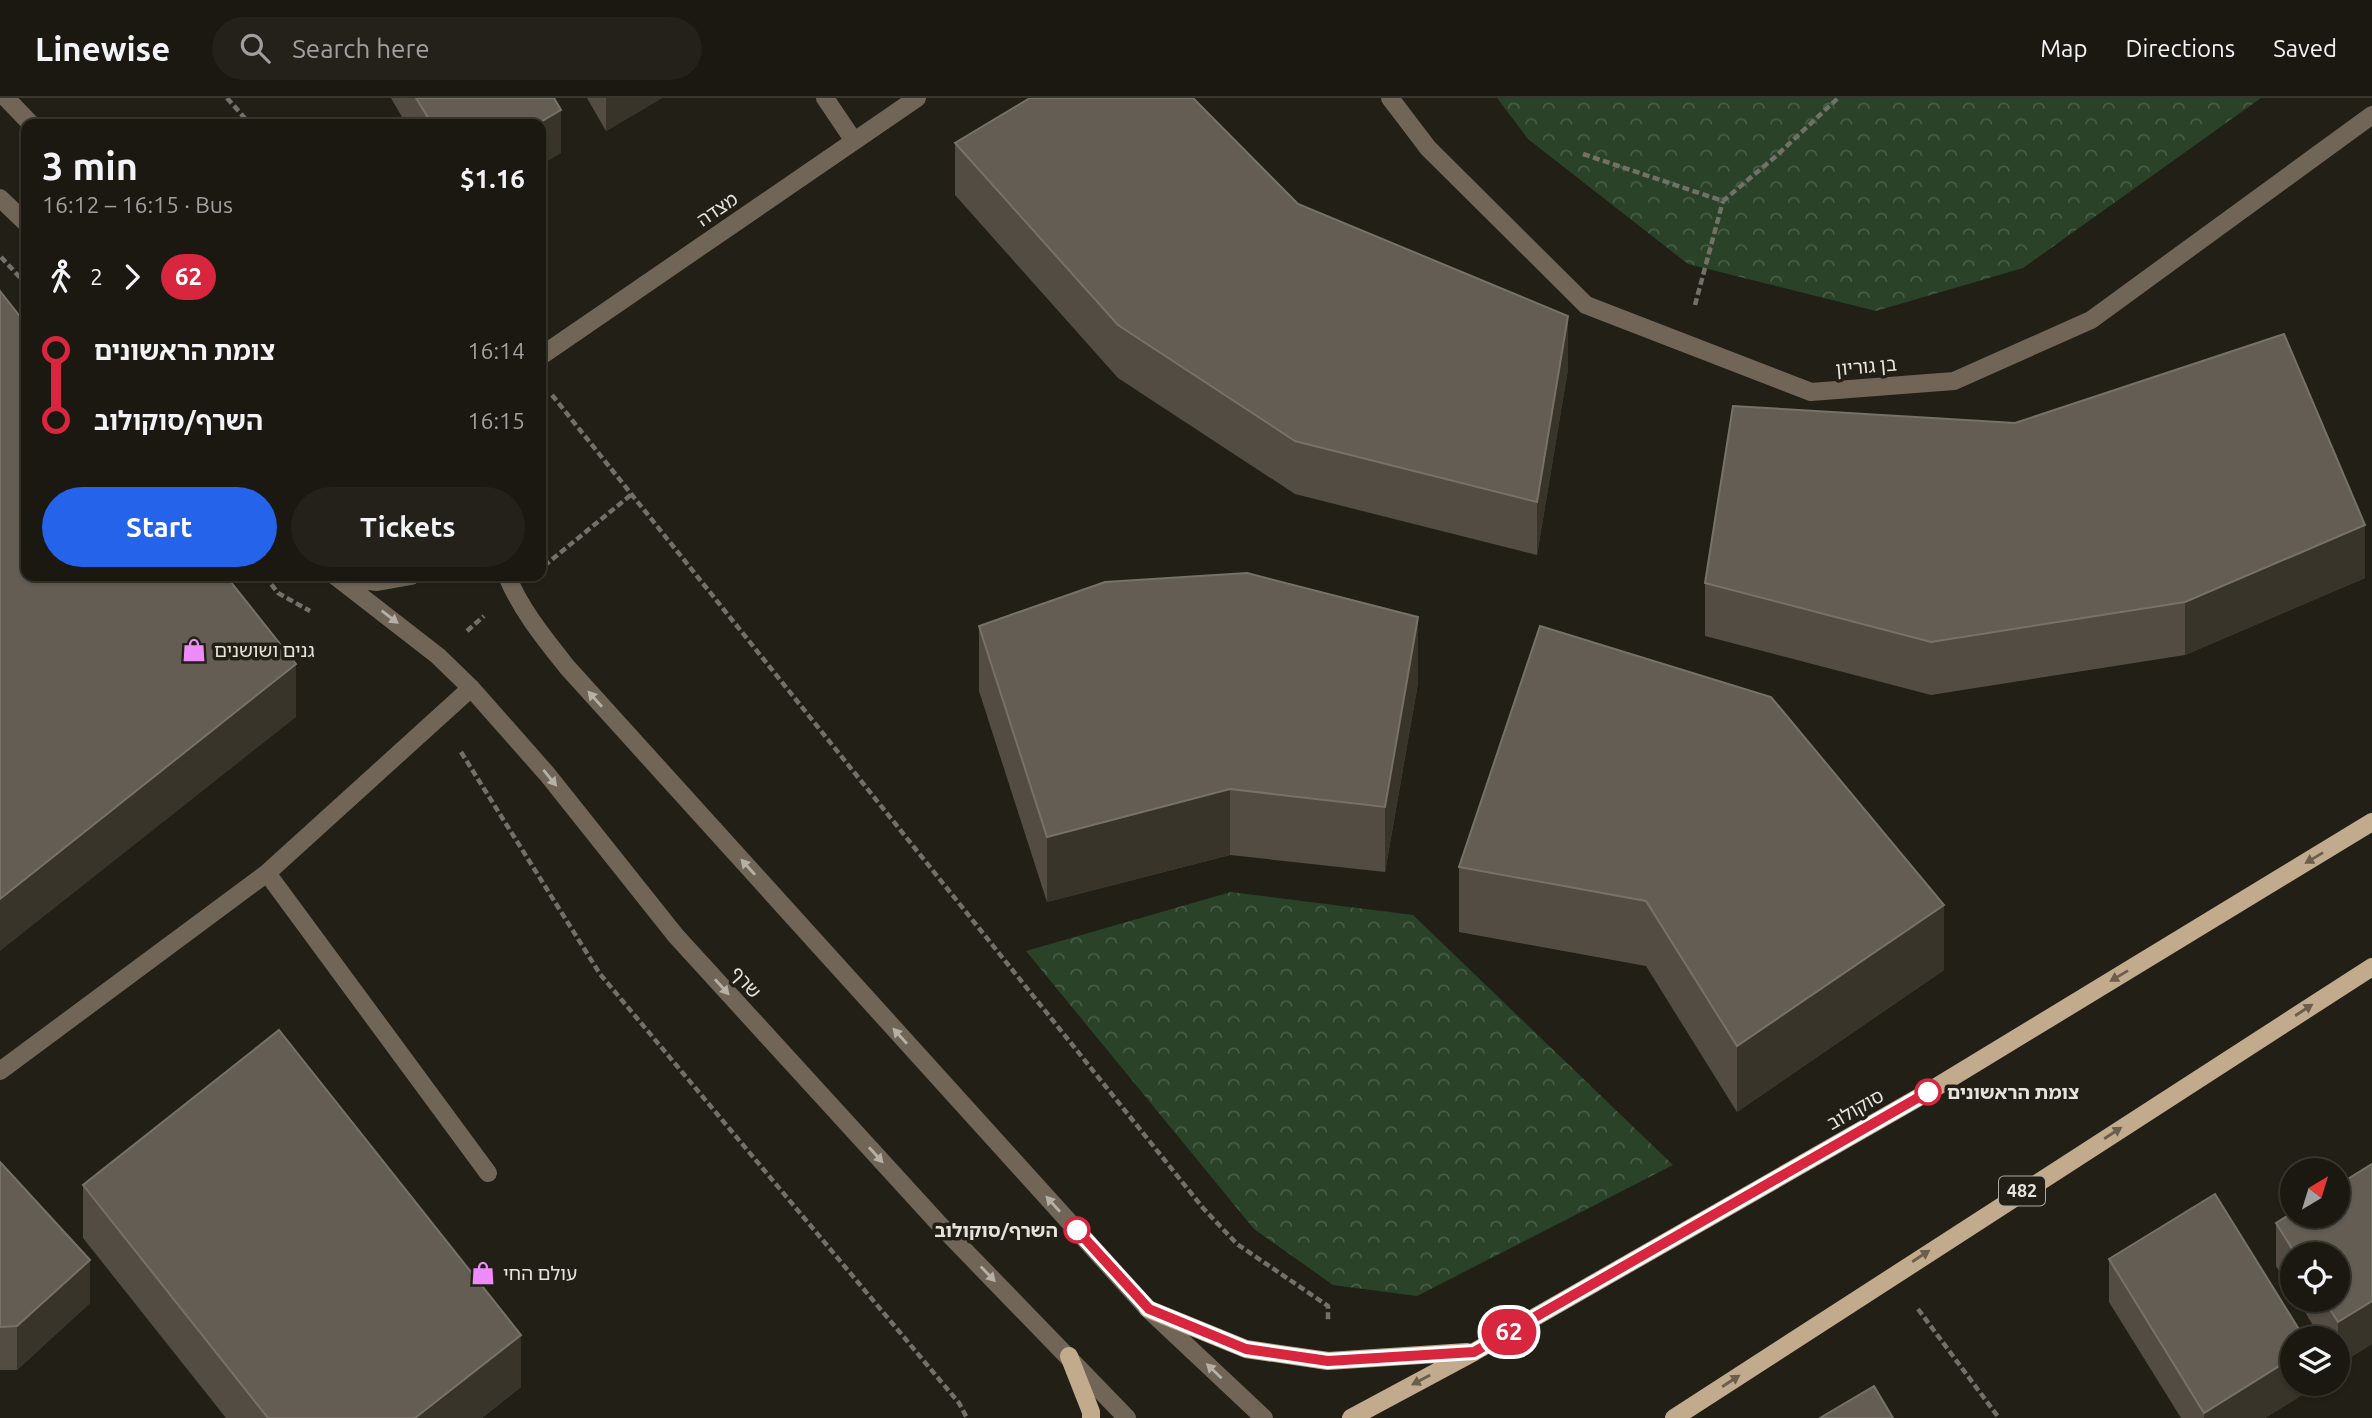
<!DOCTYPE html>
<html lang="en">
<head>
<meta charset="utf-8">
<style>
  :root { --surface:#1a1810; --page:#232119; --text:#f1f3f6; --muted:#9fa09f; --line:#383730; --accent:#2563eb }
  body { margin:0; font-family:Ubuntu,"Noto Sans Hebrew",sans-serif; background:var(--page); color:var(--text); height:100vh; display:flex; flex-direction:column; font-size:26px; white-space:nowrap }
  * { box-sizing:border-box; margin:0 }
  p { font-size:23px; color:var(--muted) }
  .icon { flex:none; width:38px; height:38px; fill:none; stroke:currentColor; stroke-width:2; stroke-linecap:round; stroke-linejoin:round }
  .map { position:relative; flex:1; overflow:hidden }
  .side { position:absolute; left:21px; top:21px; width:525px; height:462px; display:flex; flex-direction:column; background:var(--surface); border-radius:14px; box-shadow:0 2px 5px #0004,0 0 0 2px var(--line) }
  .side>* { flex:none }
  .badge { padding:0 14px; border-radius:23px; font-size:24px; line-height:46px }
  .needle { width:46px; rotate:38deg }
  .buttons { position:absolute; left:2280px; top:1060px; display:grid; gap:14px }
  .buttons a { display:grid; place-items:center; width:70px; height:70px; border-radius:50%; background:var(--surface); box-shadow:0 2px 5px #0004,0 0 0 2px var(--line); font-size:35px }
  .map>.badge { position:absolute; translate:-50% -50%; box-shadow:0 0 0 4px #fff }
  .legs { display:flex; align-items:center; gap:10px; height:77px; padding:0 21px; font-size:23px }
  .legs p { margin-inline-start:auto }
  .overview { display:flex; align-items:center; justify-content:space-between; height:119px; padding:0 21px }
  h1 { font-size:38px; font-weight:700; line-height:52px }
  .cta { display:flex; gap:14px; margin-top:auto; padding:14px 21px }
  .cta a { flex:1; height:80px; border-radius:42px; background:var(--accent); color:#fff; font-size:28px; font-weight:700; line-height:80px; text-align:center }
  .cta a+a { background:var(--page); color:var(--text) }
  ul { padding:0 21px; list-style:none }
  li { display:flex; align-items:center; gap:24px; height:70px; font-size:26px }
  li i { display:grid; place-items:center; width:10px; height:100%; margin:0 9px; background:currentColor }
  li i::after { content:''; width:18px; height:18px; margin:-9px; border:5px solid; border-radius:50%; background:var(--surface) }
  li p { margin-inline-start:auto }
  li:first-child i { background:linear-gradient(#0000 50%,currentColor 0) }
  li:last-child i { background:linear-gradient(currentColor 50%,#0000 0) }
  header { display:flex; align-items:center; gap:42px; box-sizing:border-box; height:98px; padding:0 35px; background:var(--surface); border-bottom:2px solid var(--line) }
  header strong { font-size:33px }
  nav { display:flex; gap:38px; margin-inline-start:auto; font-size:24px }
  .search { width:490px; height:63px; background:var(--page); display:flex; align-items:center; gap:18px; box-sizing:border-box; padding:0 24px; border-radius:38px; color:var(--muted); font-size:26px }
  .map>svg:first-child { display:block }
  .forest { fill:url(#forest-crowns) }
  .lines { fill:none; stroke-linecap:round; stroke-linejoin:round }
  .path { stroke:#727068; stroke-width:4.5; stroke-dasharray:7 3.5; stroke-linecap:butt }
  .service { stroke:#706557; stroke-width:18 }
  .minor { stroke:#706557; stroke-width:18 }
  .tertiary { stroke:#706557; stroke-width:18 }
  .primary { stroke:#c2aa8d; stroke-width:18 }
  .wall { fill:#534c43 }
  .shaded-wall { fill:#39342a }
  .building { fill:#635d53; stroke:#777268; stroke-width:2 }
  .oneway { fill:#b6b1a7 }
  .oneway2 { fill:#6a5e4c }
  .line-1-casing { stroke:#fff; stroke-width:16 }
  .line-1 { stroke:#d7263d; stroke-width:10 }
  .stop-1-dot { fill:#fff; stroke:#d7263d; stroke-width:3.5 }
  .labels { text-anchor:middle; stroke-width:7; stroke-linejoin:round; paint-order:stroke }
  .shield { fill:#222016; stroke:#aaa8a1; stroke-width:2 }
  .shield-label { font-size:18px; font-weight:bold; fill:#e5e3dc }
  .street-label { font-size:19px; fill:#e5e3dc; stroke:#222016 }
  .poi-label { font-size:19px; fill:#e5e3dc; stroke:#222016; text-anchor:start }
  .stop-label { font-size:19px; font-weight:bold; fill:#e5e3dc; stroke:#222016; text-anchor:start }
</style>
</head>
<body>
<header>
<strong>Linewise</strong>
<div class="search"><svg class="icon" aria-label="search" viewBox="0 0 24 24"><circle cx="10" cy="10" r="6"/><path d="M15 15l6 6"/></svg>Search here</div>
<nav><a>Map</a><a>Directions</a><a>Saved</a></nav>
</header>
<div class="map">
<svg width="2372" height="1320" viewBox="0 0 2372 1320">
  <defs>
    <pattern id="forest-crowns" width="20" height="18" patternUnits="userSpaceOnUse" patternTransform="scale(1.75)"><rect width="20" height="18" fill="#294228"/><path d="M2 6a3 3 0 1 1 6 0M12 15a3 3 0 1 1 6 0" fill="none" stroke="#485d47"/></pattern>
  </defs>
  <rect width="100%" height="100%" fill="#222016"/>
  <path class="forest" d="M1497,0h764l-238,170 -147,43 -188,-47 -160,-125z
    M1231,794l182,23 260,250 -256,131 -84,-11 -79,-56 -228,-278z"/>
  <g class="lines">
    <path class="path" d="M227,0l23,26
      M1583,56l140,47 52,-44 63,-59
      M1,159l25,27
      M1695,207l28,-104
      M552,297l651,813 34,36 91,62v16
      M544,468l88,-72
      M265,478l13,17 32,18
      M467,533l17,-15
      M461,654l139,222 359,429 8,15
      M1918,1211l81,109"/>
    <path class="service" d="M267,775l221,300
      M0,973l267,-198 204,-185"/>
    <path class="minor" d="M825,0l29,43
      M1390,0l38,50 158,157 225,87 143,-11 137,-61 281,-205
      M541,258l376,-258"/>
    <path class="tertiary" d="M6,0l25,26
      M0,100l26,25
      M335,478l103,80 33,32 76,86 129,162 264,289 187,193
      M507,478c14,34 37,62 60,91l581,642 116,109
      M337,479l40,5 34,-6"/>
    <path class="primary" d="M1148,1211l98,40 82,12 139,-9
      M1069,1258l22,56v6
      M1351,1320l123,-66 454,-260 444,-270
      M1674,1320l698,-451"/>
  </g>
  <path class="wall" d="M391,0h163l7,55 -20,-29h-135z
    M587,0h75l-56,33z
    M955,45l343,61 270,165 -31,186 -242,-61 -177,-116 -163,-183z
    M2365,480l-180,77 -254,40 -226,-59v-53z
    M979,528l439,57 -33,189 -155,-17 -183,47 -68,-211z
    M1540,528l404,344 -207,142 -91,-146 -187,-34v-65z
    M0,1064l90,141 -73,67h-17z
    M2372,1066v180l-34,21v-26h-17l-23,-39h40v-45h-46v37l-16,-26v-43z
    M83,1087l438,202 -39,31h-256l-143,-180z
    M2109,1161l201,125v6l-45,28h-84l-72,-116z"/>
  <path class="shaded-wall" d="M606,0h56l-56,33z
    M561,12v43l-20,12v-41h-4z
    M1568,218v53l-31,186v-53z
    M2365,427v53l-180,77v-53z
    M1418,519v66l-33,189v-65z
    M296,566v53l-296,234v-52z
    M1230,691v66l-183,47v-65z
    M1944,807v65l-207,142v-66z
    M90,1162v43l-73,67v-44z
    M2372,1203v43l-34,21v-43z
    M521,1237v52l-39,31h-67z
    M2292,1260v26h18v6l-45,28h-61v-5z"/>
  <path class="building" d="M416,0h138l7,12 -24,14h-105z
    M1030,0h163l105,106 270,112 -31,186 -242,-61 -177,-116 -163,-182z
    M0,193l26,33v252h200l70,88 -296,235z
    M2284,236l81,191 -180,77 -254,40 -226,-59 28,-177 282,17z
    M1247,475l171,44 -33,190 -155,-18 -183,48 -68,-211 126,-44z
    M1540,528l231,71 173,208 -207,141 -91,-145 -187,-34z
    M279,932l242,305 -106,83h-147l-185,-233z
    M0,1064l90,98 -73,66 -17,1z
    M2372,1066v137l-34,21 -14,-22h14v-45h-42l-20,-32 16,-10v3h46v-31z
    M2215,1096l90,145h-13v19l-88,55 -95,-154z
    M1874,1288l19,32h-73z"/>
  <defs><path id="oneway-solid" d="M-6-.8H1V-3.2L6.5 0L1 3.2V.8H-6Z" transform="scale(1.75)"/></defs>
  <g class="oneway">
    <use href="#oneway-solid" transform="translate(390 519) rotate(38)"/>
    <use href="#oneway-solid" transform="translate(595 601) rotate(-132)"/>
    <use href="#oneway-solid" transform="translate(550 680) rotate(51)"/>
    <use href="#oneway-solid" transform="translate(748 769) rotate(-132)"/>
    <use href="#oneway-solid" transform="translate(722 889) rotate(48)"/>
    <use href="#oneway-solid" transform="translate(900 938) rotate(-132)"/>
    <use href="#oneway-solid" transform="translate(876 1057) rotate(48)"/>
    <use href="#oneway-solid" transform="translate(1053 1106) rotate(-132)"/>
    <use href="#oneway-solid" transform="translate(988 1176) rotate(46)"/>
    <use href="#oneway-solid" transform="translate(1214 1273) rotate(-136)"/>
  </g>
  <g class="oneway2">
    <use href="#oneway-solid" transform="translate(2314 760) rotate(149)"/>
    <use href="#oneway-solid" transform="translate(2119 878) rotate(149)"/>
    <use href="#oneway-solid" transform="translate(2304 912) rotate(-33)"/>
    <use href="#oneway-solid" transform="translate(2113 1035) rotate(-33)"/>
    <use href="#oneway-solid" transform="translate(1921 1158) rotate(-33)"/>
    <use href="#oneway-solid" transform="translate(1421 1282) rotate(152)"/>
    <use href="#oneway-solid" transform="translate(1731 1283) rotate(-33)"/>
  </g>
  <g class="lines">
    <g class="line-1-casing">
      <path id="line-1" d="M1077,1132l72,79 97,40 82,12 146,-9 454,-260"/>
    </g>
    <use href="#line-1" class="line-1"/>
  </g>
  <defs>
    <g id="shop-bare" transform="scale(1.89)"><path d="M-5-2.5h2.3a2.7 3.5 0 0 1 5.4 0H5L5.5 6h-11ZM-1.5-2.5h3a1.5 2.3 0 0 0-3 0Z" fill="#ed8cfa" stroke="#222016" stroke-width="2.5" paint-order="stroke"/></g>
  </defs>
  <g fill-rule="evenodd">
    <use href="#shop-bare" x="194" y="552"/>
    <use href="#shop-bare" x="483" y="1175"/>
  </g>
  <g class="stop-1-dot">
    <circle cx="1928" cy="994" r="12"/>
    <circle cx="1077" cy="1132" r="12"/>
  </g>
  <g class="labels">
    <rect class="shield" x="1999" y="1078.5" width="46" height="29" rx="5"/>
    <g class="shield-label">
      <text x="2022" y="1099">482</text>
    </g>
    <g class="street-label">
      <text transform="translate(717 111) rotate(-34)" y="7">מצדה</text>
      <text transform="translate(1866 268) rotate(-5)" y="7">בן גוריון</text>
      <text transform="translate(746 884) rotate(48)" y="7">שרף</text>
      <text transform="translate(1855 1011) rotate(-30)" y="7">סוקולוב</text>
    </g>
    <g class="poi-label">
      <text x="214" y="559">גנים ושושנים</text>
      <text x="503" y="1182">עולם החי</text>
    </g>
    <g class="stop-label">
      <text x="1947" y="1001">צומת הראשונים</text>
      <text x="1058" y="1139" text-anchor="end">השרף/סוקולוב</text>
    </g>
  </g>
</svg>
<div class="buttons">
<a><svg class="needle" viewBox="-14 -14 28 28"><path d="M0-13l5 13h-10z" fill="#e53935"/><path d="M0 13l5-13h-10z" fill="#9fa09f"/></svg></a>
<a><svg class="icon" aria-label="locate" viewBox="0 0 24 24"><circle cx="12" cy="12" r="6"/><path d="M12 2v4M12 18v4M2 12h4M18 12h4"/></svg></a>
<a><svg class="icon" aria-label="layers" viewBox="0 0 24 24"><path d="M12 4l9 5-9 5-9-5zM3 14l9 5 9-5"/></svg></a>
</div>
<b class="badge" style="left:1509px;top:1234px;background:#d7263d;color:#fff">62</b>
<section class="side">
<div class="overview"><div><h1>3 min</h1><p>16:12 – 16:15 · Bus</p></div><b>$1.16</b></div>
<div class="legs"><svg class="icon" aria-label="walk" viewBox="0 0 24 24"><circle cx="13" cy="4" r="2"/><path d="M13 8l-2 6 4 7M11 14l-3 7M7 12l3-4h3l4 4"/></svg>2<svg class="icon" aria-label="forward" viewBox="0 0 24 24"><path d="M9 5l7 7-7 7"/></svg><b class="badge" style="background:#d7263d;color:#fff">62</b></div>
<ul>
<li><i style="color:#d7263d"></i><b>צומת הראשונים</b><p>16:14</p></li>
<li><i style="color:#d7263d"></i><b>השרף/סוקולוב</b><p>16:15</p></li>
</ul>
<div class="cta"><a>Start</a><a>Tickets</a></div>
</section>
</div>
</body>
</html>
